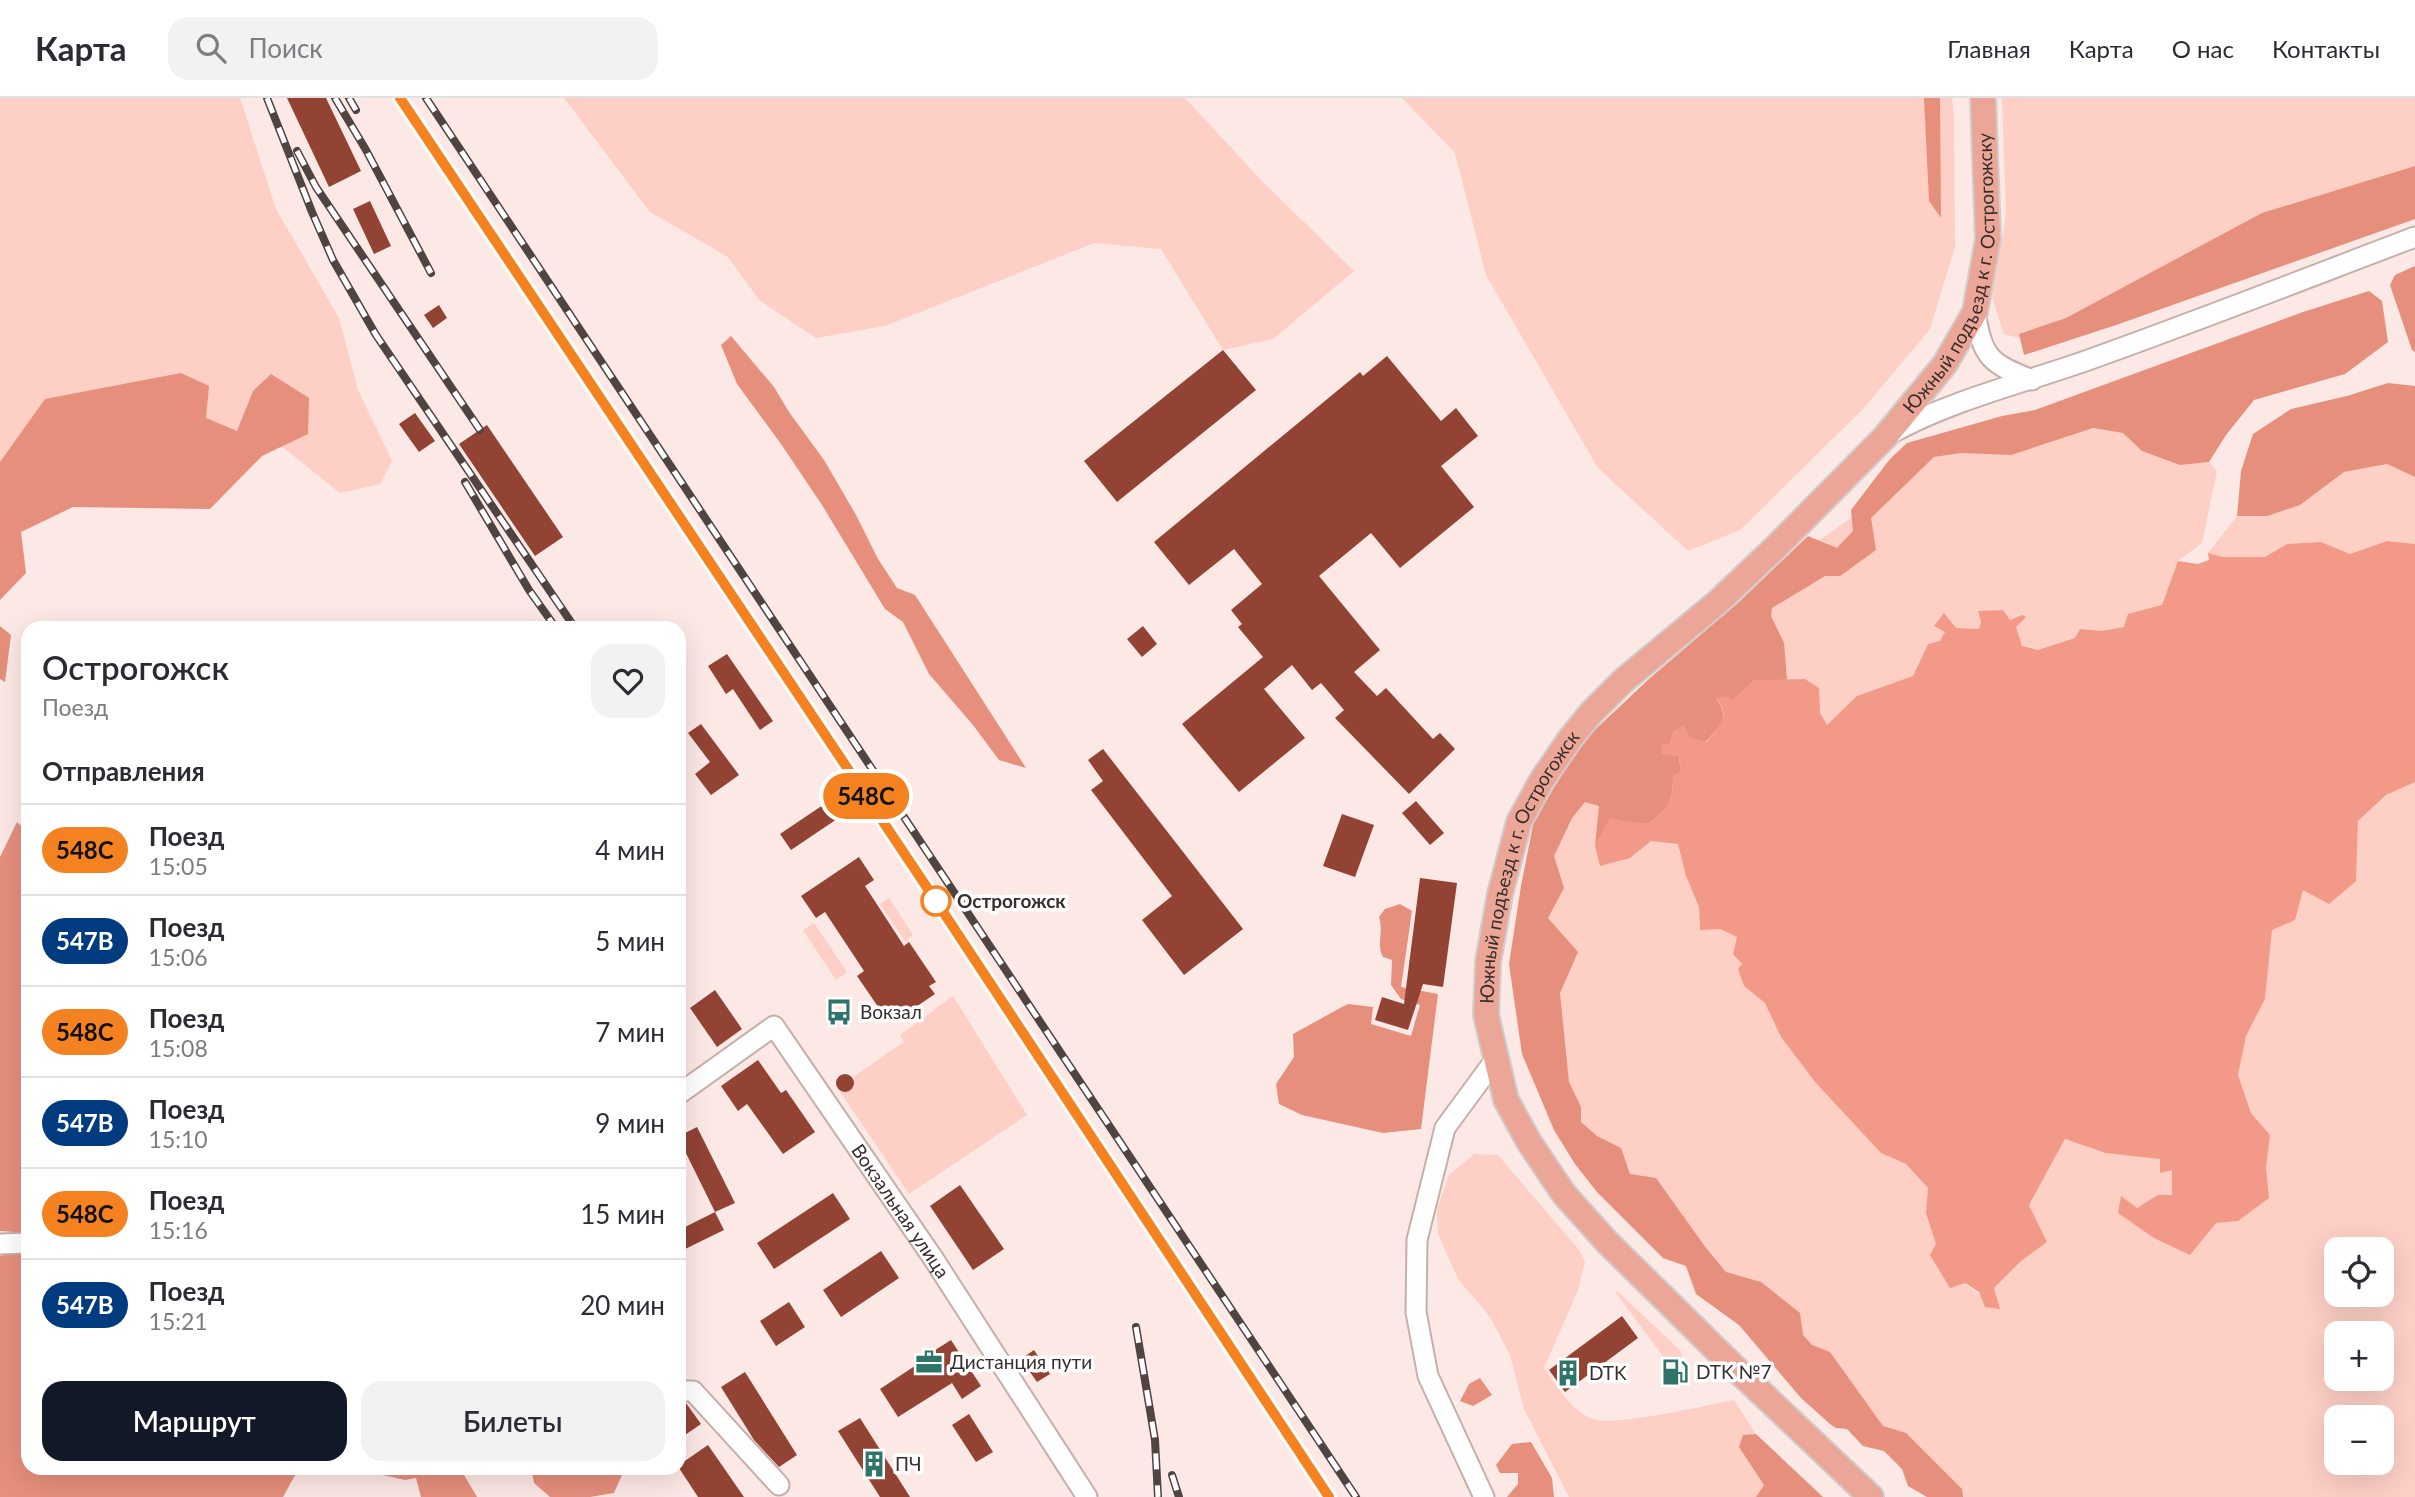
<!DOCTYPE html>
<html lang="ru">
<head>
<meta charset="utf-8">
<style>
  :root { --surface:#fff; --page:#f2f2f3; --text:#2b2b33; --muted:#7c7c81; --line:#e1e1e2; --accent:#111827 }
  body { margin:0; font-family:Lato,sans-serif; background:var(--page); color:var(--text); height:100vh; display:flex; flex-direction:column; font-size:26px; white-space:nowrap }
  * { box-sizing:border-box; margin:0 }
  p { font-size:23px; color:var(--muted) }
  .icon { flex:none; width:38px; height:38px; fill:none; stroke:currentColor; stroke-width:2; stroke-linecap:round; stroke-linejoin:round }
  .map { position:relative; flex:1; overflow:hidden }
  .details { position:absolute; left:21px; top:523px; width:665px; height:854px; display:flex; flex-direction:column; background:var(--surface); border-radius:21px; box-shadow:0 7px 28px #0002 }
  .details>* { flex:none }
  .badge { padding:0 14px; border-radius:23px; font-size:24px; line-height:46px }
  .controls { position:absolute; left:2324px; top:1139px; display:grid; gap:14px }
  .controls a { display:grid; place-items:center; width:70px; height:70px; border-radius:14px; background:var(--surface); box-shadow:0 7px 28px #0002; font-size:35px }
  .map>.badge { position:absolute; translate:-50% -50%; box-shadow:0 0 0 4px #fff }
  h2 { padding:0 21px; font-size:26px; line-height:63px }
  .round { display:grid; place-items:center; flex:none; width:74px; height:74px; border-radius:21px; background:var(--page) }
  .headline { display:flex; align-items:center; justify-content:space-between; height:119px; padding:0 21px }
  h1 { font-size:33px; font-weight:600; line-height:52px }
  .cta { display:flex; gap:14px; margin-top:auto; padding:14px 21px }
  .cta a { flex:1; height:80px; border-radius:21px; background:var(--accent); color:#fff; font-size:28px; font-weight:600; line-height:80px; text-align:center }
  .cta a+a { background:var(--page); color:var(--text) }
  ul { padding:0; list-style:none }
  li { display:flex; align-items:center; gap:21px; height:91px; padding:0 21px; border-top:2px solid var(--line) }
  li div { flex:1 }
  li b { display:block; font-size:26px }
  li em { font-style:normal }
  li .badge { min-width:77px; font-weight:700; text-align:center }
  header { display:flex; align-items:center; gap:42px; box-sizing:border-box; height:98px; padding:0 35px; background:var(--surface); border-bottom:2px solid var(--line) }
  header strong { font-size:33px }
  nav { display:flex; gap:38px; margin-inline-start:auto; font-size:24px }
  .search { width:490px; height:63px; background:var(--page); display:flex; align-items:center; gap:18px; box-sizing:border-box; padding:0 24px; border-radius:21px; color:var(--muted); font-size:26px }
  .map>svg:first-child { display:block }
  .green { fill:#fecfc5; fill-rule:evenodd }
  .forest { fill:#e68f7d }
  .water { fill:#f29987 }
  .building { fill:#924334 }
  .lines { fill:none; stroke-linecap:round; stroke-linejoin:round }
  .minor-casing { stroke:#c6afaa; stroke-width:23 }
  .major-casing { stroke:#cfcdcc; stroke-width:28 }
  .minor { stroke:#fff; stroke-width:19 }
  .major { stroke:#eca698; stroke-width:24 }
  .rail-casing { stroke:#4f4441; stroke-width:8 }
  .rail { stroke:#fff; stroke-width:5; stroke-dasharray:16; stroke-linecap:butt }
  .line-casing { stroke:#fff; stroke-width:16 }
  .line { stroke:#f58220; stroke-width:10 }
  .stop-dot { fill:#fff; stroke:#f58220; stroke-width:3.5 }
  .labels { text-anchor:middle; stroke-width:7; stroke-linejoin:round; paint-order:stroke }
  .street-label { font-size:19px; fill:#372d2b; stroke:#fff }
  .stop-label { font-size:19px; font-weight:bold; fill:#372d2b; stroke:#fff; text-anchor:start }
  .poi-label { font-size:19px; fill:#372d2b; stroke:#fff; text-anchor:start }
</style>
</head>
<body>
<header>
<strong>Карта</strong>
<div class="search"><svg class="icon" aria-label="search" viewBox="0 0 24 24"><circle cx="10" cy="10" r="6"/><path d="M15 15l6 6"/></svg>Поиск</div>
<nav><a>Главная</a><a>Карта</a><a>О нас</a><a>Контакты</a></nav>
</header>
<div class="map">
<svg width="2415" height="1399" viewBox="0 0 2415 1399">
  <rect width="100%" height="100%" fill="#fce8e4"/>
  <path class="green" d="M0,0h240l36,111 63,109 19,72 34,71 -12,23 -40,9 -60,-48 -181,39 -99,47z
    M564,0h621l75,81 94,92 -81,68 -50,11 -62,-101 -67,-6 -209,83 -69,12 -57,-38 -31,-43 -78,-45z
    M1402,0h550l2,19 1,130 -25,82 -66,79 -124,122 -52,21 -90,-83 -112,-193 -31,-122z
    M2002,0h413v106l-385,137 -26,-7 -12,-36 14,-84z
    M2093,330l30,5 57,32 29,-3 8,9 -15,72 -24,18 -16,44 -37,22 -23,4 -22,-2 -5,9 -37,12 -16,-4 -6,-19 9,-10 -15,3 -32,-8 3,10 -2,7 -23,-1 -12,-15 2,18 -6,10 -12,3 -15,32 -56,20 -31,30 -21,-47 -50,1 -160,166 5,19 30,-7 21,-17 27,3 8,32 13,31 1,22h20l17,8 7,49 21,17 16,34 34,45 66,71 25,11 22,24c-2,38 9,67 36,94 10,10 24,18 35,27l-5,-21 27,-27 26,-19 -18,-37 36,-66 41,13 55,7 11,10v26l-54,18 98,10 22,-2 30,-23 -2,-30 4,-33 -19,-22 -13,-38 8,-39 19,-37 7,-69 31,-40 53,-9 2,-60 28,-26 29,-13v715h-480l-289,-267 -114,-175 14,-240 241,-252 101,-71 18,-8 28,-27 27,-4h13zM2336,1152h46v45h-46zM2336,1236h46v45h-46zM2336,1320h46v45h-46z
    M2387,366l28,13v67l-28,-3 -37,13 -29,-12 -34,2 -22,13h-42l-15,-4 29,-37h30l33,-11 44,-33z
    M889,800l24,37 -8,6 -25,-37z
    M814,825l33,49 -11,8 -33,-50z
    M953,898l74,119 -118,79 -70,-104c6,4 11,2 15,-4l-1,-9 51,-35 -4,-7z
    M1474,1056l24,1 81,95 6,12 -7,28 -34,78c13,18 27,43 49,51 21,8 115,-14 141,-19l22,34 -13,2 10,30 11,19 -8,12h-187l-45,-88 -14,-54 -20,-38 -32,-38 -20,-45 -1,-24 12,-35z
    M1617,1193l63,59 2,4 -1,8 -8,3 -7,-5 -51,-68z"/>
  <path class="forest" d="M1924,0h16l1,120 -12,-17z
    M2415,68v53l-296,105 -95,31 -5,-21 47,-16 196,-105z
    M2415,168v86l-3,-2 -22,-65 5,-10z
    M2369,193l13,10 6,41 -43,32 -91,26 -28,35 -17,27 -29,3 -38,-14 -19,-18 -30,-5 -82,27 -50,-2 -27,4 -63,61 5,32 -36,26h-15l-53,32 -1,8 13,27 3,37h-32l-22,20 -17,-2c15,22 4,26 -10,44l-17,-4 -5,-12 -10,5 -4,13 9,13 2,15 -8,5c0,26 -4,30 -23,46h-16l-24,-4 -15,27 4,-40 -14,-4 -13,16 -18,38 10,32 -16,30 30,34 -18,41 9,89 12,25v15l16,14 24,12 9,26 26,4 50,70 20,24 35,10 39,31 3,22 9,10 18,7 53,74 23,7 56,56 1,8h-36l-19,-11 -6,-17 -18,-18 -21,-5 -16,-17 -11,-1 -6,-4 -29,-26 -62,-73 -43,-31 -10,-28 -23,-8 -66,-66 -22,-28 -21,-34 -32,-76 -13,-90 12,-78 13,-66 49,-79 67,-63 89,-76 69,-66 29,12 16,-17 -2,-21 39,-51 17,-16 95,-27 33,-6 268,-98z
    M731,238l43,51 15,25 35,48 32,55 22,44 19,29 18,7 111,173 -27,-8 -26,-35 -44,-51 -26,-52 -18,-13 -63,-104 -41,-61 -44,-60 -16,-39z
    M181,275l28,13 -3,32 31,13 16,-40 18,-17 38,24 -1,36 -46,22 -52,53 -137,-2 -52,25 5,41 -26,27v-138l45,-63z
    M2388,285l27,3v91l-28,-13 -43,8 -44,33 -33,11h-30l4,-45 12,-37 38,-25 56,-13z
    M0,528l11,9 -6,47 -5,-3z
    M17,724l11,10v401l-28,-2v-374z
    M1400,806l12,7 -11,76 37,7 -17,135 -38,4 -81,-18 -23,-11 -3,-20 18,-27 -1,-23 49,-27 6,-3 25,3 -2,17 40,12 9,-31 -19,-6 -10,-14 1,-25 -9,-3c-7,-13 1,-26 -4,-40l6,-8z
    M14,1154h14v216h271l-16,29h-283v-241z
    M1480,1280l12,17 -19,11 -13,-5 9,-17z
    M1756,1336l67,63h-67l8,-12 -25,-38 4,-12z
    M1531,1344l21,36 2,19h-47l11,-13v-11h-18l-4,-8 16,-21z
    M375,1370h85l17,29h-56l-5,-19 -11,2 -27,-6z
    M531,1370h94l-11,25 -24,4h-40l-16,-14z"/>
  <path class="water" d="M2387,443l28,3v238l-29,13 -28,26 -2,60 -27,23 -26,-14 -8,30 -23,10 -7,69 -19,37 -8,39 13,38 19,22 -4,33 3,30 -31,23 -22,2 -26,32 -36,-17 -36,-25 3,-17 16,12 21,-13h14v-25l-12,3v-14l-54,-6 -41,-14 -36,66 18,37 -26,19 -27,27 6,21 -15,-2 -6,-15 -14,-9 -15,5 -20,-33 6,-11 -10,-31 2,-25 -22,-24 -25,-11 -66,-71 -34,-45 -16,-34 -21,-17 -6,-17 4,-5 -9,-10 4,-17 -17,-8 -20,1 -1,-23 -13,-31 -8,-32 -27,-3 -21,17 -30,8 -5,-20 15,-28 24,5h16c19,-16 23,-21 23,-46l8,-5 -2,-15 -17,-3 -1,-9 9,-1 4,-13 10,-6 5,13 18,4c12,-17 25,-25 9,-44l10,-2 7,4 22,-20 50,-1 14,9 1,25 7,12 30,-29 56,-20 15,-32 12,-3 5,-9 -11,-6 10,-13 12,15 23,1 2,-7 -3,-11 25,-1 7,10 12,-5 4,2 -10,10 6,19 16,4 37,-12 5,-9 22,2 22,-4 4,-13 34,-9 16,-44 20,3 11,-4 -1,-7 15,4h42l22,-13 34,-2 29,12z"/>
  <path class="building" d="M287,0h39l35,73 -32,16z
    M370,103l21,45 -17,8 -21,-45z
    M439,207l8,13 -14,10 -9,-13z
    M1223,252l33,40 -139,112 -33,-41z
    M1387,258l54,65 15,-13 22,28 -37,30 33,41 -74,61 -29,-35 -52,43 61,74 -26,22 23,24 9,-8 47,51 7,-6 15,16 -46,45 -74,-76 9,-8 -23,-27 -9,7 -20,-25 -28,24 41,49 -66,54 -57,-68 81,-67 -25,-30 4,-3 -11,-14 31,-26 -28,-35 -45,36 -35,-43 206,-170 3,4z
    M415,315l20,28 -16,11 -20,-28z
    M487,327l76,112 -28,19 -76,-112z
    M1143,528l14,18 -15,13 -15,-18z
    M727,556l46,67 -13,9 -27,-41 -7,5 -18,-28z
    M701,626l38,51 -28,20 -16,-21 15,-12 -22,-29z
    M1103,651l140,180 -59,46 -42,-55 30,-24 -81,-106 12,-9 -15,-21z
    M1416,703l28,32 -14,12 -28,-32z
    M826,705l11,16 -46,31 -11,-16z
    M1342,716l32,11 -19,52 -32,-11z
    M859,759l15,23 -9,6 39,60 5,-4 27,40 -7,4 6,8 -37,25 -7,-11 -8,6 -26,-38 7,-5 -39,-59 -9,6 -15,-22z
    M1420,780l37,5 -14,104 -20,-3 -15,46 -33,-10 7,-23 22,7z
    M715,892l27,39 -25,18 -27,-39z
    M758,962l23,33 5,-3 29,42 -32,22 -36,-50 -9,7 -17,-25z
    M836 985a9 9 0 1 1 18 0a9 9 0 1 1-18 0Z
    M697,1029l38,76 -20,9 -36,-73v-3z
    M960,1087l44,64 -31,21 -43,-64z
    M833,1095l17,26 -76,50 -17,-26z
    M715,1114l9,18 -45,22v-22z
    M881,1153l18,27 -58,39 -18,-27z
    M789,1204l16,25 -29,19 -16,-25z
    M1622,1218l16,22 -73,54 -16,-22z
    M951,1242l30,46 -19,13 -10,-16 -54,34 -18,-28 53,-35 -1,-2z
    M1034,1252l16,24 -13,8 -16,-23z
    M745,1274l52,83 -18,12 -25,-27 -33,-53z
    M679,1305h7l15,21 -16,11 -6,-9z
    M969,1316l24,38 -17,10 -24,-37z
    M860,1320l50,79h-30l-42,-66z
    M708,1347l36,52h-46l-19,-29v-3z"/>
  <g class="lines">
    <g class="minor-casing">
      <g id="minor">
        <path d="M1975,214c8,47 15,51 57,68"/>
        <path d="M1892,335c62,-34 132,-50 199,-74 109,-39 216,-81 324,-122"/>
        <path id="s1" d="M679,996l95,-68 159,232 154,239"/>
        <path d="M0,1146l28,-1"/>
        <path d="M679,1293h14l86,94"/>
        <path d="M1484,1399l-56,-121 -12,-64 1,-72 28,-112 50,-68"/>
      </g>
    </g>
    <g class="major-casing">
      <g id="major">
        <path id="s2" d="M1871,1399l-137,-130 -127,-125 -43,-48 -35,-52 -23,-42 -20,-85 2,-53 12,-68 19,-72 23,-42 28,-41 21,-26 33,-33 94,-78 56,-53 111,-112 60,-73 30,-52 13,-73 -5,-141"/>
      </g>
    </g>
    <use href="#minor" class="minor"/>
    <use href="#major" class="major"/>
    <g class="rail-casing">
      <path id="rail" d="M267,0l45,114 21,48 43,75 199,293
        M335,0l31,52 65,123
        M349,0l7,12
        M400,0l535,802 394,597
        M426,0l930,1399
        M297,53l19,36 164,243
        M465,384l64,108 27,38
        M1136,1229l19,113 3,57
        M1172,1377l7,22"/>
    </g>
    <use href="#rail" class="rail"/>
  </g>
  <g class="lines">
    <g class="line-casing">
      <path id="line" d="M400,0l536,803 393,596"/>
    </g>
    <use href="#line" class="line"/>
  </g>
  <defs>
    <g id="bus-bare" transform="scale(2.1)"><path d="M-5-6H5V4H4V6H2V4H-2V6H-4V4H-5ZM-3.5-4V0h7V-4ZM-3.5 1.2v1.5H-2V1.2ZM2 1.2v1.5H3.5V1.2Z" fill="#2e746a" stroke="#fff" stroke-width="2.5" paint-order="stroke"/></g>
    <g id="office-bare" transform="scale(2.1)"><path d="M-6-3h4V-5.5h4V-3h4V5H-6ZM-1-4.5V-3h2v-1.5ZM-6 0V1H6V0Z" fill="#2e746a" stroke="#fff" stroke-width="2.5" paint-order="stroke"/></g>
    <g id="fuel-bare" transform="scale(2.1)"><path d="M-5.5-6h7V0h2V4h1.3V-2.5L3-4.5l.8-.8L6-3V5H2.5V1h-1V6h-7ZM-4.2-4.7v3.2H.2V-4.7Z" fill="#2e746a" stroke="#fff" stroke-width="2.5" paint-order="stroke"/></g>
    <g id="building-bare" transform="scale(2.1)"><path d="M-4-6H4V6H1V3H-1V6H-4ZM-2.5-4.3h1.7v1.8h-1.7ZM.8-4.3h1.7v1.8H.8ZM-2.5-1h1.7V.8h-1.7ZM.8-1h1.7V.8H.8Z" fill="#2e746a" stroke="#fff" stroke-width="2.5" paint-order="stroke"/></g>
  </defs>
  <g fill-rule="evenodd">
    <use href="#bus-bare" x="839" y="914"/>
    <use href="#office-bare" x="929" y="1264"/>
    <use href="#fuel-bare" x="1675" y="1274"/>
    <use href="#building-bare" x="1568" y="1275"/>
    <use href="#building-bare" x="874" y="1366"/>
  </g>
  <circle class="stop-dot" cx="936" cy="803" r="14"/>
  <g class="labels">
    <g class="street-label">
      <text dy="7" stroke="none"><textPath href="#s2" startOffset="1545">Южный подъезд к г. Острогожску</textPath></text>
      <text dy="7" stroke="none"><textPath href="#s2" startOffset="786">Южный подъезд к г. Острогожск</textPath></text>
      <text dy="7" stroke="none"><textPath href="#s1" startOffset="341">Вокзальная улица</textPath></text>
    </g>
    <g class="stop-label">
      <text x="957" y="810">Острогожск</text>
    </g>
    <g class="poi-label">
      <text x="860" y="921">Вокзал</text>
      <text x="950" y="1271">Дистанция пути</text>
      <text x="1696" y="1281">DTK №7</text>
      <text x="1589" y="1282">DTK</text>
      <text x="895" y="1373">ПЧ</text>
    </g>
  </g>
</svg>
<div class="controls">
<a><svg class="icon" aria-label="locate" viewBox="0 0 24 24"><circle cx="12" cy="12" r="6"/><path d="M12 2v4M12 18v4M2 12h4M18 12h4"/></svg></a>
<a>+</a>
<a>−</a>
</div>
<b class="badge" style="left:866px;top:698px;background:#f58220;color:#111">548С</b>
<section class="details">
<div class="headline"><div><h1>Острогожск</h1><p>Поезд</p></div><a class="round"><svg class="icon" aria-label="heart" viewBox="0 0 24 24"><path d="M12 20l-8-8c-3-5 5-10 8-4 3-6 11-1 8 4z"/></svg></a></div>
<h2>Отправления</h2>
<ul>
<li><span class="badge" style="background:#f58220;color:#111">548С</span><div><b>Поезд</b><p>15:05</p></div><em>4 мин</em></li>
<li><span class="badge" style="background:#003b80;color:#fff">547В</span><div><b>Поезд</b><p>15:06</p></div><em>5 мин</em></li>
<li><span class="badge" style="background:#f58220;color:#111">548С</span><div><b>Поезд</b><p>15:08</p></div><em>7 мин</em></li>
<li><span class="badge" style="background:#003b80;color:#fff">547В</span><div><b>Поезд</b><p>15:10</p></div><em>9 мин</em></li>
<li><span class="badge" style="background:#f58220;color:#111">548С</span><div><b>Поезд</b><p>15:16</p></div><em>15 мин</em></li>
<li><span class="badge" style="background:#003b80;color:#fff">547В</span><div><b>Поезд</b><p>15:21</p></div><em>20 мин</em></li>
</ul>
<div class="cta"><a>Маршрут</a><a>Билеты</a></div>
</section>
</div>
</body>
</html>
